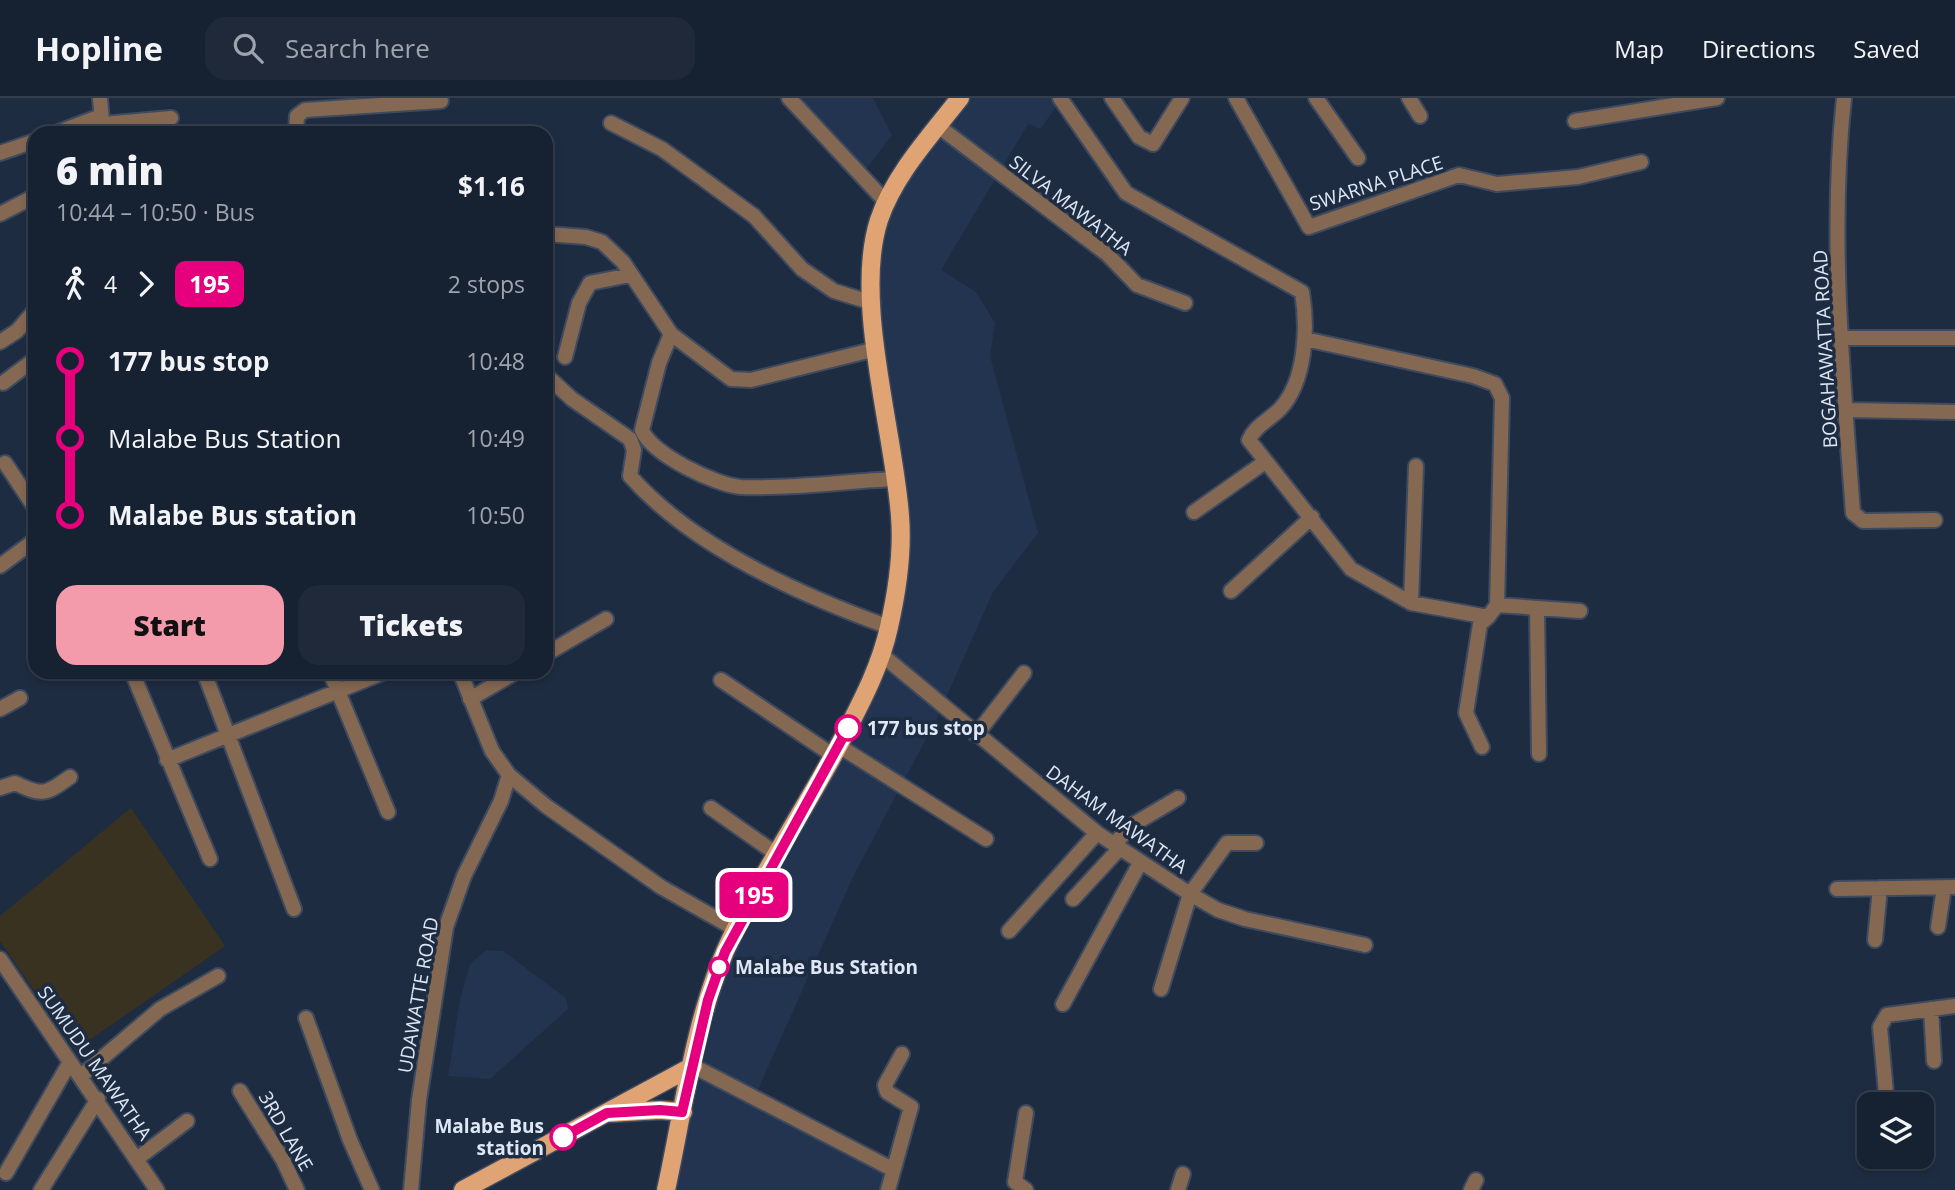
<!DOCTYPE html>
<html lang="en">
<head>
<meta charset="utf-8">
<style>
  :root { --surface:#162132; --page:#1f293a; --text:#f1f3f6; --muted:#9ea3ac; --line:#353e4d; --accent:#f39aab }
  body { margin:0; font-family:"Open Sans",sans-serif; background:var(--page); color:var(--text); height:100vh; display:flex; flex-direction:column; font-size:26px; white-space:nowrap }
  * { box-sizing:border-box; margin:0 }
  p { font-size:23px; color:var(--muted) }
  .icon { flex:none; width:38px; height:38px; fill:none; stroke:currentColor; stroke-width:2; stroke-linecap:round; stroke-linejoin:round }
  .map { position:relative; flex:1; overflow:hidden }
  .details { position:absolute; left:28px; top:28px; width:525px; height:553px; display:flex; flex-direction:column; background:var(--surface); border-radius:21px; box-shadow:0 4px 10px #0003,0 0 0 2px var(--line) }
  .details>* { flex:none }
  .badge { padding:0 14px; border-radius:10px; font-size:24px; line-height:46px }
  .tools { position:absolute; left:1857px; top:994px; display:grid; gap:14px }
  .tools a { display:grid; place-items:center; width:77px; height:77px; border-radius:14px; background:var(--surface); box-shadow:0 4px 10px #0003,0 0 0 2px var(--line); font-size:35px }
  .map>.badge { position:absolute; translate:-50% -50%; box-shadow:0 0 0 4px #fff }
  .legs { display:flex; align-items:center; gap:10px; height:77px; padding:0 28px; font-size:23px }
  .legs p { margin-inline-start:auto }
  .headline { display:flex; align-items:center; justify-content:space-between; height:119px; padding:0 28px }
  h1 { font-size:38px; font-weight:800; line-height:52px }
  .primary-button { display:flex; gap:14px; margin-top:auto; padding:14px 28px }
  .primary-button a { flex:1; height:80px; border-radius:21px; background:var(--accent); color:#111; font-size:28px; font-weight:800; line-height:80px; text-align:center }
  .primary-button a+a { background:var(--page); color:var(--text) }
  ul { padding:0 28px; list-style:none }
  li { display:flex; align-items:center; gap:24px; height:77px; font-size:26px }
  li i { display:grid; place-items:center; width:10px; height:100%; margin:0 9px; background:currentColor }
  li i::after { content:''; width:18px; height:18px; margin:-9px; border:5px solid; border-radius:50%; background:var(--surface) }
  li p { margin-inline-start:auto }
  li:first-child i { background:linear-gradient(#0000 50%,currentColor 0) }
  li:last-child i { background:linear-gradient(currentColor 50%,#0000 0) }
  header { display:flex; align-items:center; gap:42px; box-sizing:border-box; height:98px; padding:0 35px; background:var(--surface); border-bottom:2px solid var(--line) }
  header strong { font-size:33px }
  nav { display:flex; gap:38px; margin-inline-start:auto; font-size:24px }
  .search { width:490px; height:63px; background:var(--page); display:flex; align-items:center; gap:18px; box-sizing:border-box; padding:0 24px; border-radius:21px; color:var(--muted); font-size:26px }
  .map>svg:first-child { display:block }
  .built { fill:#223450 }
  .education { fill:#3a3221 }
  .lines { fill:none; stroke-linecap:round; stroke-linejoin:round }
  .minor-casing { stroke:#3d4a5f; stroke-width:18 }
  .tertiary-casing { stroke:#3d4a5f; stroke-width:18 }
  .primary-casing { stroke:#3d4a5f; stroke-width:21 }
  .minor { stroke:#856852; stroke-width:14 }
  .tertiary { stroke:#856852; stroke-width:14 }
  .primary { stroke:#dfa374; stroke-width:18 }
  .line-1-casing { stroke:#fff; stroke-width:16 }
  .line-1 { stroke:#e6007e; stroke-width:10 }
  .stop-1-dot { fill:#fff; stroke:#e6007e; stroke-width:3.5 }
  .labels { text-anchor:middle; stroke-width:7; stroke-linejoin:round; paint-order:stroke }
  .street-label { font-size:19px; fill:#dde7f5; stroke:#1e2c42 }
  .stop-label { font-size:19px; font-weight:bold; fill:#dde7f5; stroke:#1e2c42; text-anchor:start }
</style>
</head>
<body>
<header>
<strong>Hopline</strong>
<div class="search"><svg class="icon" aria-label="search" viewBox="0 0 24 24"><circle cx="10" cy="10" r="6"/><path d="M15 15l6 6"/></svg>Search here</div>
<nav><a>Map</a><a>Directions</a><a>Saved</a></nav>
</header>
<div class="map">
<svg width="1955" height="1092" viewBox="0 0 1955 1092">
  <rect width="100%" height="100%" fill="#1e2c42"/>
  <path class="built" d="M797,0h76l19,37 -28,37z
    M968,0h95l-23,31 -12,-5 -87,146 35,22 19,31 -5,33 48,177 -45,59 -56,126 -84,159 -102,228 136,71 -5,14h-209l40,-189 17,-47 145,-266 29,-122 -27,-286 3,-42 12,-33z
    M486,852l17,1 63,47 2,11 -78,70 -42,-3 12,-76 10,-36z"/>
  <path class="education" d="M131,710l94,138 -150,104 -75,-109v-25z"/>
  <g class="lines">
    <g class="minor-casing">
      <path id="minor" d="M789,0l98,105
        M1060,0l66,95 176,99c6,36 4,89 -22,117 -11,11 -25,17 -31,31l102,129 60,34 77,14 9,-12 83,6
        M1112,0l27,39 14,7 29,-46
        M1236,0l73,129 150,-52 38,9 81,-7 63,-15
        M1316,0l42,60
        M1409,0l11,18
        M1844,0c-15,138 -1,278 9,415l10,8 72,-1
        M1575,23l142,-23
        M611,25l51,26 92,67 48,53 32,22 39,12
        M103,26l68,-6
        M938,28l169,128 30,31 48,18
        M56,35l45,-17
        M296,35l1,-17 8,-6 136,-9
        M0,55l35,-12
        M0,116l35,-18
        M546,136l40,3 16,5 21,20 48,72 60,45 20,1 125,-31
        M671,236l-12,29 -17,67c9,24 73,55 99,57 50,2 104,-6 155,-8
        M1840,240h115
        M1305,241l168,37 22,8 7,14 -5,207
        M565,259l14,-54 11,-20 40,-8
        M546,277l26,24 58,40 4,11 -4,26c63,71 172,120 259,151
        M3,285l32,-24
        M1846,312l109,2
        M5,365l30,45
        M1194,414l71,-50
        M0,468l35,-26
        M1231,493l81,-74
        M1411,505l5,-137
        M1537,510l2,146
        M546,556l60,-35
        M882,557l215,178 93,61 28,16 27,9 120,26
        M132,574l78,187
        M204,574l90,237
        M330,574l58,140
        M721,582l113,76
        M470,601l46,-27
        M0,611l20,-11
        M976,637l48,-62
        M839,648l147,93
        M1482,649l-16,-34 14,-89 8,-7
        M167,662l218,-88
        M0,690l15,-5c27,13 30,12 55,-6
        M711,710l67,47
        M1114,746l20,-20 44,-26
        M1837,791l118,-2
        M1073,801l47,-51
        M1938,829l6,-39
        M1009,833l88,-98
        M1875,842l5,-52
        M0,861l157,231
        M1161,891l29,-95 37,-51h29
        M1063,906l77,-141
        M1931,911l3,52
        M306,920l44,122 22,50
        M693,968l199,103
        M81,978l79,-67 58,-33
        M240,993l43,69 14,30
        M1887,1006l-7,-77 7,-12 68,-9
        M138,1060l49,-37
        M6,1075l64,-111
        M41,1092l57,-91
        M888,1092l23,-83 -24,-15 -2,-7 17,-31
        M1026,1092l-11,-8 11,-69
        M1178,1092l5,-16
        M1471,1092l5,-10"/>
    </g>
    <g class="tertiary-casing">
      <path id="tertiary" d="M100,0l3,35
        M0,244l17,-11 18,-21
        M460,574l32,79 17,24 37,31 115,81 74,42
        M411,1092l8,-90 27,-173 18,-51 37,-75 8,-26"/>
    </g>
    <g class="primary-casing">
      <path id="primary" d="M609,1015l51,-3 23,2
        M463,1092l230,-124
        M666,1092c19,-86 29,-181 69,-260 34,-69 77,-132 112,-200 17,-33 34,-66 42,-103 8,-35 14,-74 11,-111 -6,-85 -47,-216 -21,-296 15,-45 52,-85 81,-122"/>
    </g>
    <use href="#minor" class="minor"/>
    <use href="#tertiary" class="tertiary"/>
    <use href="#primary" class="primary"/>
  </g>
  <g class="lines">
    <g class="line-1-casing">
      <path id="line-1" d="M563,1039l44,-24 53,-3 22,2 26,-112 17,-48 123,-224"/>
    </g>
    <use href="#line-1" class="line-1"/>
  </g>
  <g class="stop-1-dot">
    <circle cx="848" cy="630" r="12"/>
    <circle cx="719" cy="869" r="9"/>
    <circle cx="563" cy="1039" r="12"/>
  </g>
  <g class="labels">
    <g class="street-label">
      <text transform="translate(1376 85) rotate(-18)" y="7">SWARNA PLACE</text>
      <text transform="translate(1071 107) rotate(38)" y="7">SILVA MAWATHA</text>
      <text transform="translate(1825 251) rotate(-93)" y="7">BOGAHAWATTA ROAD</text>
      <text transform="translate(1117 721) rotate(36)" y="7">DAHAM MAWATHA</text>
      <text transform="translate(418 897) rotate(-80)" y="7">UDAWATTE ROAD</text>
      <text transform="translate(95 965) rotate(55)" y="7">SUMUDU MAWATHA</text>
      <text transform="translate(286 1033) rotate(60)" y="7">3RD LANE</text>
    </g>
    <g class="stop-label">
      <text x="867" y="637">177 bus stop</text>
      <text x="735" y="876">Malabe Bus Station</text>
      <text x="544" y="1035" text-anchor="end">Malabe Bus<tspan x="544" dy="22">station</tspan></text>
    </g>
  </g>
</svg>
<div class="tools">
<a><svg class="icon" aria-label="layers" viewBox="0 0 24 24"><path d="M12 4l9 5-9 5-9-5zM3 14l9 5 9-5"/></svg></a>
</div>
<b class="badge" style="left:754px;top:797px;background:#e6007e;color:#fff">195</b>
<section class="details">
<div class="headline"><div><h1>6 min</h1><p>10:44 – 10:50 · Bus</p></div><b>$1.16</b></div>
<div class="legs"><svg class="icon" aria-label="walk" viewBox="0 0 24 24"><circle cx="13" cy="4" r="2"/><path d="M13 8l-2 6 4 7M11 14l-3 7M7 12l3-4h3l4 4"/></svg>4<svg class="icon" aria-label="forward" viewBox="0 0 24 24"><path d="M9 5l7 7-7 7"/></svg><b class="badge" style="background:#e6007e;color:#fff">195</b><p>2 stops</p></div>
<ul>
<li><i style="color:#e6007e"></i><b>177 bus stop</b><p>10:48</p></li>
<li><i style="color:#e6007e"></i><span>Malabe Bus Station</span><p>10:49</p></li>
<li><i style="color:#e6007e"></i><b>Malabe Bus station</b><p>10:50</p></li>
</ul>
<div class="primary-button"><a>Start</a><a>Tickets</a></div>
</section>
</div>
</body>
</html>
